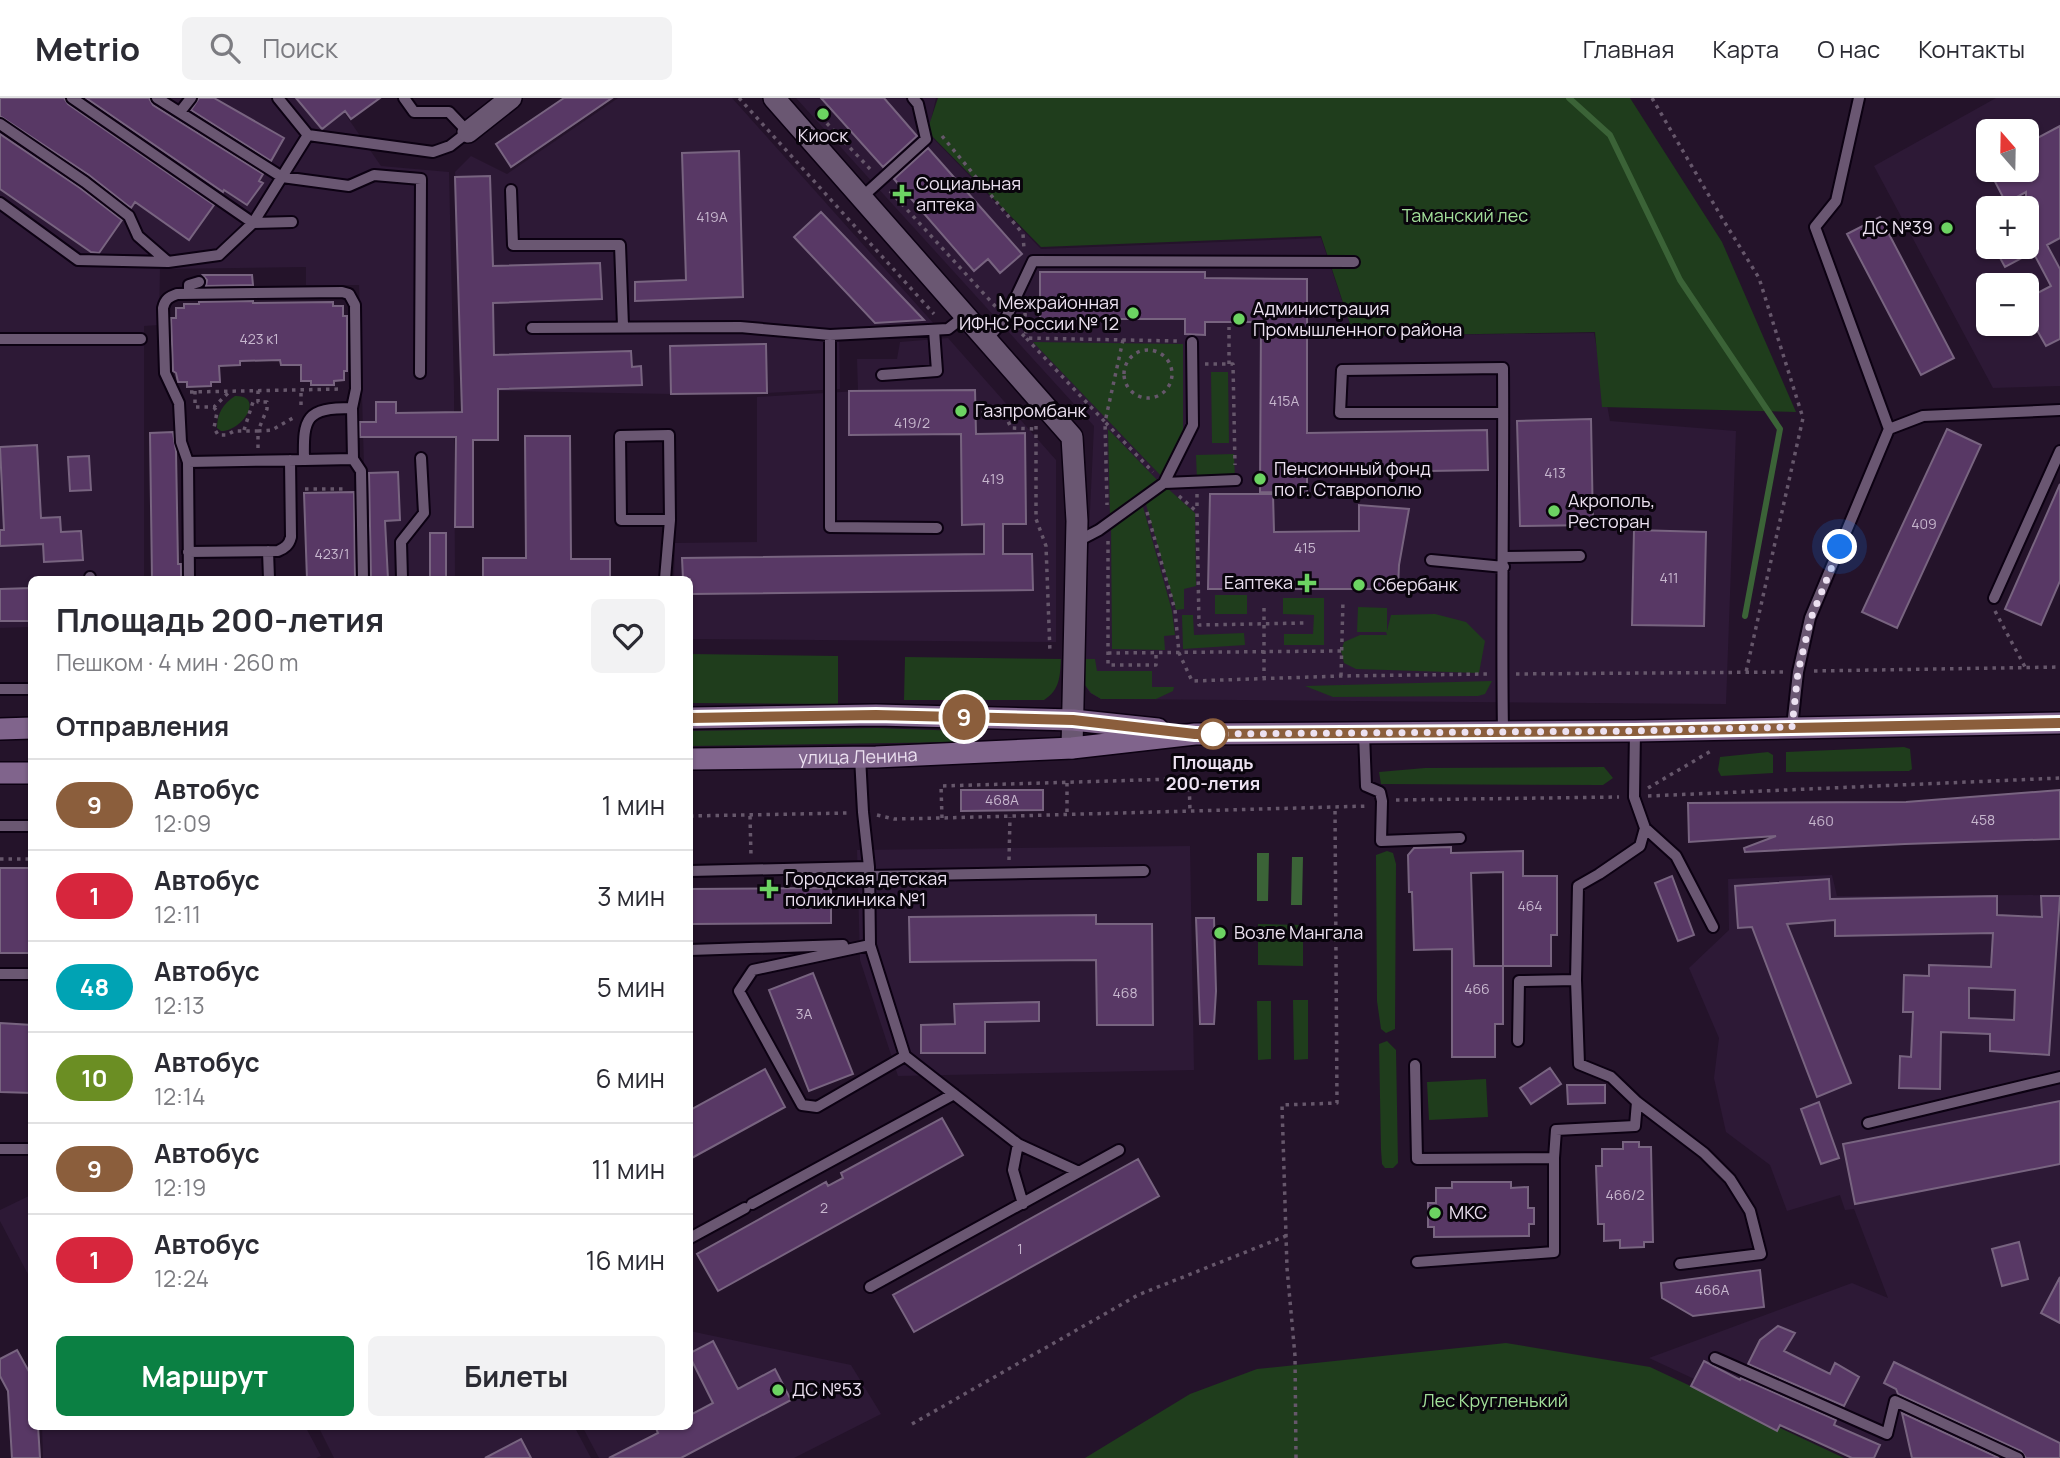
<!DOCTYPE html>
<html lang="ru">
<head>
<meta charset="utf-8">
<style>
  :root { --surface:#fff; --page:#f2f2f3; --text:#2b2b33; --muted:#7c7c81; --line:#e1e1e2; --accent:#0b8043 }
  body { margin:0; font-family:Manrope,sans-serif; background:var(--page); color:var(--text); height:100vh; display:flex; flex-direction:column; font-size:26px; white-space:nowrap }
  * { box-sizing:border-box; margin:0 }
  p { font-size:23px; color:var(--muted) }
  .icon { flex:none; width:38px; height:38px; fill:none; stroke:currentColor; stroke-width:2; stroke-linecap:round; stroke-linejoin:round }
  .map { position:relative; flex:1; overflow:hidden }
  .side { position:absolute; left:28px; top:478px; width:665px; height:854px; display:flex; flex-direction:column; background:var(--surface); border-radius:10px; box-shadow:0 2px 5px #0004 }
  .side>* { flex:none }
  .badge { padding:0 14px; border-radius:23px; font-size:24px; line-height:46px }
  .needle { width:46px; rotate:340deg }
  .buttons { position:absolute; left:1976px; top:21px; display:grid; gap:14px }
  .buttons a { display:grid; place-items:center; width:63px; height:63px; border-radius:10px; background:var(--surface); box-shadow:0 2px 5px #0004; font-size:35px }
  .you { position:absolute; width:35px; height:35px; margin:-18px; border:5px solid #fff; border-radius:50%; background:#1a73e8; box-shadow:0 0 0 10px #1a73e833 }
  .map>.badge { position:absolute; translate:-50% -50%; box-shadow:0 0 0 4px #fff }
  h2 { padding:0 28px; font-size:26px; line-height:63px }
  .round { display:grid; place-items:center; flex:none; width:74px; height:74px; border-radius:10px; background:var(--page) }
  .headline { display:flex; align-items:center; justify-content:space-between; height:119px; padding:0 28px }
  h1 { font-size:33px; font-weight:700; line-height:52px }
  .button { display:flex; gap:14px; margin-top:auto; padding:14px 28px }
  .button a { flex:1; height:80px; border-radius:10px; background:var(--accent); color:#fff; font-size:28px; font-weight:700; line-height:80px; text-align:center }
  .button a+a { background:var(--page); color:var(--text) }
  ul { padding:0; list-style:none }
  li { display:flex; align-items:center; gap:21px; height:91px; padding:0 28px; border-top:2px solid var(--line) }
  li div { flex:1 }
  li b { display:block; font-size:26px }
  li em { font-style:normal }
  li .badge { min-width:77px; font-weight:700; text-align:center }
  header { display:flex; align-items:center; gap:42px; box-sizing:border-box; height:98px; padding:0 35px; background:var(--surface); border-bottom:2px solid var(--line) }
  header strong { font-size:33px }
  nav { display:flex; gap:38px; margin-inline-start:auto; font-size:24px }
  .search { width:490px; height:63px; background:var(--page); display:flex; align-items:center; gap:18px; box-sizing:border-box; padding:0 24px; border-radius:10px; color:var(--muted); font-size:26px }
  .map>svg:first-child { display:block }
  .built { fill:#2d1936; fill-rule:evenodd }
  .green { fill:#1f3d1c }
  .water { fill:#3b6337 }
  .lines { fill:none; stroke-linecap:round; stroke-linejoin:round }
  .stream { stroke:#3b6337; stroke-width:6 }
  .building { fill:#583865; stroke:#786480; stroke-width:2; fill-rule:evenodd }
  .service-casing { stroke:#0c0112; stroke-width:14 }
  .minor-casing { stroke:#0c0112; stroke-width:24 }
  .secondary-casing { stroke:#0c0112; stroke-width:24 }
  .path { stroke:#66576b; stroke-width:3.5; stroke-dasharray:3.5 5; stroke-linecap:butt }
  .service { stroke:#6a5772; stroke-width:10 }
  .minor { stroke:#6a5772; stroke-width:21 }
  .secondary { stroke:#80648c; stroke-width:21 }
  .line-casing { stroke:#fff; stroke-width:16 }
  .line { stroke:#8b5e3c; stroke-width:10 }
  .walk { stroke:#ece1f1; stroke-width:7; stroke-dasharray:0 12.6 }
  .poi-dot { fill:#6cd362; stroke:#09040c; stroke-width:2.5 }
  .stop-dot { fill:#fff; stroke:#8b5e3c; stroke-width:3.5 }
  .labels { text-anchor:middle; stroke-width:6; stroke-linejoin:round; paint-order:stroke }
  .number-label { font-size:14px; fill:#c7b7ce }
  .poi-label { font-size:18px; fill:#ece1f1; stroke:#09040c; text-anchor:start }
  .park-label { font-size:18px; fill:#a2df9a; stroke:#09040c }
  .street-label { font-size:18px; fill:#ece1f1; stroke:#09040c }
  .stop-label { font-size:18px; font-weight:bold; fill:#ece1f1; stroke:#09040c }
</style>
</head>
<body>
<header>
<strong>Metrio</strong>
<div class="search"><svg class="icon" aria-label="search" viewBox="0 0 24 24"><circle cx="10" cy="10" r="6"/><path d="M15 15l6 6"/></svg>Поиск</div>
<nav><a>Главная</a><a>Карта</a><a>О нас</a><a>Контакты</a></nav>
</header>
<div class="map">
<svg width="2060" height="1360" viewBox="0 0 2060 1360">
  <rect width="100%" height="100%" fill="#24132a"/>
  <path class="built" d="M0,0h334l47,68 68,6 5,218 1,189h-88l-8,-294h-53v-18l-146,2 -1,56 -15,1v253h-112l-1,48 -31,1z
    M618,0h114l203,227 -96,3 1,61 -73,4 -96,1 -210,-4 -6,-218 16,-16 36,18z
    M796,0h140l-8,35 113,116 280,-11 33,98 240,-3 16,88 126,10 -10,273 -625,-5 -11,-6 -6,-9 -1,-25 11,-233z
    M1996,0h64v288l-67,2 -119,-222zM1988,33h38v39h-38zM1988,110h38v39h-38zM1988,187h38v39h-38z
    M948,240l108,122v182l-366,-3v-60h-16l1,-36 82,-1v-145l101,-6 -1,-32h40l3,-17z
    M1190,748l4,224 -296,6 -38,-116 -3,-110z
    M1832,777l5,21 223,-1v563h-195l-216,-100 203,-75 36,15 -34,-89 -9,1 -5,-15 -53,16 -17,-46 -44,-33 -12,-54 5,-40 -30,-70 40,-38 -1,-51z
    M31,1097v85l-31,-59v-11z
    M690,1233l161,34 30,49 -87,44h-195l-17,-32h108z
    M42,1328h263l16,30 -5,2h-273z
    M318,1328h256l17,32h-257z"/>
  <path class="green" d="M938,0h692l92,144 74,170 -194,-5 -7,-75 -241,4 -33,-100 -280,11 -114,-116z
    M1033,244l150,2v96l-20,38z
    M1211,274h17l1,71h-17z
    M235,298c30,-1 8,35 -14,35l-4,-3c0,-15 6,-24 18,-32z
    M1108,331l51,53 -49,36z
    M1234,356l1,26h-38l-1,-25z
    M1165,388l30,27 1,73 -12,3v20l-8,1 -31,-109z
    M1142,405l30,108 3,24 -11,1 1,14 -53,-1 -1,-123z
    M1215,497h32v19h-32z
    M1283,500h41v47h-40v-11h29l1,-19 -31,-1z
    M1358,509l29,1v23l4,-16 44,-1 31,8 19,19 -6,32 -123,-4 -12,-6 -3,-12 3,-9 16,-7h27l-1,-3h-29z
    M1182,517h11l1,20 50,-2 1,12 -62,4z
    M690,556l148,2v48l-148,-1z
    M905,559l156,2c-1,17 -1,31 -17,41h-140z
    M1083,561h12l2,12h55v16h22l-1,4 -17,8h-55l-10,-6 -6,-8z
    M1492,583l-7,13 -7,2 -145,1 -28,-11z
    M877,630l85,3 2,8 -3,3 -271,4v-15z
    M1904,649l6,2 2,20 -3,2 -123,1v-20z
    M1768,654l5,3v18l-52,3 -3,-6 2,-13z
    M1604,669l9,11 -10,7 -222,-1 -2,-12 46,-4z
    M1387,753l6,2 3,11 -1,165 -9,4 -5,-4 -4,-28 -1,-146z
    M1258,826l45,1v41l-45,-1z
    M1293,902h15v59l-14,1z
    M1257,903h14v58l-13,1z
    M1387,943l9,9 2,113 -5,5h-8l-3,-4 -1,-14 -2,-106z
    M1486,981l2,38 -59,3 -2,-38z
    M1506,1245l144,24 194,91h-759l105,-64 67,-25z"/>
  <path class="water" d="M1257,755h12l-1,48h-11z
    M1292,759h11l-1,48h-11z"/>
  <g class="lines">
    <path class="stream" d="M1569,0l41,37 70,145 100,149 -35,187"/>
  </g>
  <path class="building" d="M0,0h64l4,6 146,101 -25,35 -54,-38 -4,6 -42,-33 -89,-59z
    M86,0h63l4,7 110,69 -4,7 4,2 -16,22 -23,-15 -1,2z
    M199,0h15l70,40 -13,23 -80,-51z
    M296,0h84l-29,21 -6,-8 -23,18z
    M564,0h48l-101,69 -15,-23z
    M821,0h63l33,38 -34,31z
    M2060,28v112l-13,7 13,24v70l-14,7 -20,-35v-12l25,-13 -18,-34 -28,15 -11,-20h32v-55l-20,11 -17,-33h37v-26z
    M0,36l80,54 42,32 -23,33 -8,-1 -91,-63z
    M928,50l94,106 -22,19 -12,-14 -14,12 -80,-92z
    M739,53l4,146 -108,4v-19l51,-2 -4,-127z
    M490,78l3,90 107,-3 2,36 -109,4 1,52 137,-4 1,16 9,-1 1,19 -144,4v51h-25v87h-18l1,-90h-96v-15h16v-20h20v11l66,-1 -7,-235z
    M821,114l103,108 -49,3 -81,-86z
    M1880,119l74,141 -33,17 -74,-141z
    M1040,174h165v6l102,1v154l180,-3 1,40 -181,3v20l-47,-1 1,-170h-56v13l-20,-1v-15h-145z
    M203,177h49l1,10 -47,1 1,-6z
    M253,203v2l80,-1v4h10v10h4v55h-3v9l-10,1v4h-23v-4h-10v-16h-20l-1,-5 -40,1v4l-21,1 1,16h-9v4l-24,1v-5h-9l-2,-9 -3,-2 -2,-53h5v-10h8v-4h15v-2z
    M766,246l1,49 -96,1 -1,-48z
    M975,292l1,44 49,-1 1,91h-23v30h29l1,36 -343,4v-15h-7l-1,-21 302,-4v-30l-22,1 -1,-91 -112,1v-44z
    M1591,321l2,106 -73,1 -3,-105z
    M1947,331l34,16 -84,183 -35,-16z
    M173,334l3,19 2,113h3v15h-29l-2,-146z
    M525,338h45l1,123h39v20h-127v-21h43z
    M37,347l4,73 19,-1 1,15 20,-1 2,29 -39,2 -1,-18 -43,2v-16h4l-4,-83z
    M89,358l2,34 -21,1 -2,-34z
    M398,374l2,48 -15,1 3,58h-17l-2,-106z
    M2060,386v97l-19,44 -36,-16z
    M354,394l1,87h-48l-3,-86z
    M1210,396h63l1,38 85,-1v-26l50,4 -10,56 -1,24h-190z
    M1634,432l72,2 -2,94 -72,-1z
    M430,435h16v46h-16z
    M32,490v33h-32v-32z
    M961,692h82v20l-82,1z
    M2060,692v49l-155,5 -160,8 -1,-4 32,-12 -87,6 -1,-39 218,-1z
    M1451,749v6l72,-2v25h34v59h-6v31h-48v58h-8v33h-43v-108l-38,1 -2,-58h-3l-1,-37 6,-7zM1503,774v94h-29l-3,-93z
    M0,770h32v85h-32z
    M1672,778l22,59 -16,6 -23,-58z
    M1829,781l1,20 167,-3v19l45,2 -1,-21h19l-11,159 -59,-4v-17l-49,-2 -1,57 -41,-1 1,-32 11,1 2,-45h-10l1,-37 25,1v-11l62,2 2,-34 -158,3v-16l-48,4 64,159 -34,14 -65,-170 -14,1 -3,-42zM1969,890l46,2 -1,30 -45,-2z
    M831,790v35l-141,1v-35z
    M1096,817v9h56l1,101h-56l-1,-65 -186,2 -1,-45z
    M1196,820h18l2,73 -2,33h-14z
    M813,875l40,101 -44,17 -40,-101z
    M1039,904v19l-54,1v31h-64v-28l34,-1 -1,-20z
    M0,925l32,2v68l-32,-1z
    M1550,970l11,16 -30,20 -11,-16z
    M765,971l20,38 -95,52v-49z
    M1567,987h38v18l-37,1z
    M2060,1003v63l-205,40 -12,-60z
    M1819,1004l20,56 -18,6 -20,-55z
    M942,1020l21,37 -245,136 -21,-37 129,-72 2,4 15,-8 -2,-5z
    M1623,1044h16v5h12l2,95h-9v5l-24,1v-8l-16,1v-17h-6l-2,-58h6v-17h21z
    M1138,1061l21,37 -245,136 -21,-37z
    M1452,1084h59v6l17,-1v21h6v16h-5v12l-95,1v-10h-6v-24h8v-15h16z
    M2019,1144l9,37 -26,7 -10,-37z
    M1760,1172l4,37 -71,9 -31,-18 -1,-15z
    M2060,1179v46l-19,-10z
    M1778,1228l17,7 -11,18 46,23 5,-11 24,14 -15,29 -96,-42 12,-24z
    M713,1243l25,48 37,-20 16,31 -110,58h-72l49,-25 -3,-7h35v-11l23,-12 -23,-46v-4z
    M17,1252l15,27v49h6l2,32h-28l-4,-67 -8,-15v-17z
    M1704,1263l36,19 1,-2 95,42 -2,5 46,20 -6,13h-22l-72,-33 -3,6 -86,-45z
    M1894,1264l166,81v15h-34l-5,-7 -123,-57 -2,-5 -12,-6z
    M1902,1315l97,45h-87z
    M521,1341l10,19h-46z"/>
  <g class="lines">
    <g class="service-casing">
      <path id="service" d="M72,0l181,125 55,-88
        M157,0l125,79 67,9 25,-11 47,4 -1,194
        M278,0l30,37 125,17 17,-6 18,-14 -19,-20h-35l-10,-14
        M180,14l11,-14
        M0,26l85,58 44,34 9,20 30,26
        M511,92l2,55h107l3,81
        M861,100l65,-59 -8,-35 -5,-6
        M0,105l78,57 90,2 51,-7 34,-32 39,-1
        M189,196v-9l10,-3
        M532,230l208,-1 90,8 118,-6 18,-14
        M830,237v192l107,1
        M0,241h141
        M987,241l19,-21 27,-57 321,1
        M882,277l55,-4 -3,-41
        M352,310l1,51
        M1503,315h-163l2,-43 161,-2c1,121 -2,243 0,364
        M1889,331l34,-13 137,-6
        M304,362l49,-1 8,12 2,108
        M188,364l116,-2c-1,-43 2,-52 48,-52l4,-19 -1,-84 -6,-11 -7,-2 -165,2c-8,3 -12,5 -14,14l2,65 14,30 2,39 7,20 1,117
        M1164,385l29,-58 -1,-83
        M1076,444l23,-12 65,-47 72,-3
        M268,453l1,28
        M188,454l90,-1c7,-3 11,-6 13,-14l-1,-77
        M1504,459l76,-1
        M1431,462l73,7
        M90,479v2
        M402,481l-1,-37 23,-29 -3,-55
        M665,481l5,-59 -1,-85 -49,1 1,84h49
        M1994,500l66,-147
        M0,591h32
        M1792,629l6,-55 12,-54 79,-189 -74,-202 21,-26 23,-103
        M1635,633l-1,66 11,31 -5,18 -41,28 -21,12 -2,94 3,84 32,13 26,25 67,51 26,26 20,32 11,43 -81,10
        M1364,635l2,53 14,6 2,9 -1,40 79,-3
        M860,659l3,55 6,55 1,78 35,111 113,88 61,28
        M0,728h32
        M1645,730l31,28 37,71
        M690,773l179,-4
        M869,778l275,-5
        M870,847l-117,25 -14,21 63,114 15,2 88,-51
        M690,852l153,-5
        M0,876h32
        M1518,943l1,-60 57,-1
        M1415,967l2,94 137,-1
        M1868,1025l192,-46
        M1018,1046l-5,26 10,34
        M0,1051h32
        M752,1106l202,-110
        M690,1140l55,-30
        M1417,1164l137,-10v-94l2,-28 79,-4 2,-24
        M870,1189l249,-137
        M1715,1260l172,76 8,-33 123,57"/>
    </g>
    <g class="minor-casing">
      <path id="minor" d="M774,0l298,339 5,84 -5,227
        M468,34l43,-34"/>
    </g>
    <g class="secondary-casing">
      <g id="secondary">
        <path d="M690,620l186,-3 197,5 85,9"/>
        <path d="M0,631l32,-1"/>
        <path id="s1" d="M690,661l186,-2 196,-9 123,-14 440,-3 425,-8"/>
        <path d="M0,675h32"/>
      </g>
    </g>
    <path class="path" d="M739,0l195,216
      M1652,0l70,120 37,60 44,140 -57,254
      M821,19l50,53
      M942,38l81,98 1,15
      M890,93l106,116
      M1025,215l1,25 79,84 2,83
      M1016,230l10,10 152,3
      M1123,242l-18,82 48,50
      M1124 276a24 24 0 1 1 48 0a24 24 0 1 1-48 0Z
      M1205,266h28l2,101
      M1229,266v-37
      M195,293v16h19l16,-16
      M190,294l153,-3
      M301,307v-15
      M214,309l3,5 -3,16 4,7h9l7,-4h24l9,-22v-7h-9v-12
      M981,315l24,1 11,-10
      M1005,316l6,14 25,1
      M1036,328v93l10,27 4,107
      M244,332l9,-28h5
      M258,350v-17l14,-1 21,-12
      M305,391h41
      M1197,396v17
      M1179,398l18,16 2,113 106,-2
      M1147,414l28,98 4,43 13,28 149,-5 146,-2
      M1108,443v124h48v-12
      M1264,510v70
      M1995,513l30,56
      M1108,555l233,-2
      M1814,573l246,-4
      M1516,576l269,-2
      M1341,578l2,-76
      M1067,685v32
      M1648,690l63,-37
      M1648,698l412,-18
      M1396,702l223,-3
      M877,717l17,4 48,-1 427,-12
      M690,718l158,-3
      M750,718l1,40
      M942,720l-1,-32 235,-7h13l1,32
      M0,761h32
      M1009,762l1,-43
      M912,1326l226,-129 148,-59
      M1296,1360l-1,-102 -8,-88 -5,-163 55,-2 -2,-295"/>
    <use href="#service" class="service"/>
    <use href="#minor" class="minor"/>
    <use href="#secondary" class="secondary"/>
  </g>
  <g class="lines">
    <g class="line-casing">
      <path id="line" d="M690,620l186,-3 197,5 122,14 440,-3 425,-8"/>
    </g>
    <use href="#line" class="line"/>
    <path class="walk" d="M1213,636l422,-3 157,-4 6,-55 13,-54 29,-71"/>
  </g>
  <g class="poi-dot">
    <circle cx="823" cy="16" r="7"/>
    <path d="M898.5 85.5h7v7h7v7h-7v7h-7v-7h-7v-7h7z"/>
    <circle cx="1947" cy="130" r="7"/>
    <circle cx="1133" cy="215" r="7"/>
    <circle cx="1239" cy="221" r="7"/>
    <circle cx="961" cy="313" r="7"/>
    <circle cx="1260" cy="381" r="7"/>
    <circle cx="1554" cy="413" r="7"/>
    <path d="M1303.5 474.5h7v7h7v7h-7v7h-7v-7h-7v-7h7z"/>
    <circle cx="1359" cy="487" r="7"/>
    <path d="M765.5 780.5h7v7h7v7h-7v7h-7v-7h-7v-7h7z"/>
    <circle cx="1220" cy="835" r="7"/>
    <circle cx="1435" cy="1115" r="7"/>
    <circle cx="778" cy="1292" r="7"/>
  </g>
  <circle class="stop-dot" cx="1213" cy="636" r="14"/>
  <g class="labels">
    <g class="number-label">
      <text x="712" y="124">419А</text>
      <text x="259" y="246">423 к1</text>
      <text x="1284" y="308">415А</text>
      <text x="912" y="330">419/2</text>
      <text x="1555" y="380">413</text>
      <text x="993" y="386">419</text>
      <text x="1924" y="431">409</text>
      <text x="1305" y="455">415</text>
      <text x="332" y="461">423/1</text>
      <text x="1669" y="485">411</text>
      <text x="1002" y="707">468А</text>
      <text x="1983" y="727">458</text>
      <text x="1821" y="728">460</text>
      <text x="1530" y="813">464</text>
      <text x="1477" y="896">466</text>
      <text x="1125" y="900">468</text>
      <text x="804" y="921">3А</text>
      <text x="1625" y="1102">466/2</text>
      <text x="824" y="1115">2</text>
      <text x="1020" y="1156">1</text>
      <text x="1712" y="1197">466А</text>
    </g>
    <g class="poi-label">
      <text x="823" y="44" text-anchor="middle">Киоск</text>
      <text x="916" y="92">Социальная<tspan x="916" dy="21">аптека</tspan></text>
      <text x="1933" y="136" text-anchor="end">ДС №39</text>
      <text x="1119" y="211" text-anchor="end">Межрайонная<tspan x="1119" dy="21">ИФНС России № 12</tspan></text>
      <text x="1253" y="217">Администрация<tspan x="1253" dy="21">Промышленного района</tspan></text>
      <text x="975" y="319">Газпромбанк</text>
      <text x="1274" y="377">Пенсионный фонд<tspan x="1274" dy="21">по г. Ставрополю</tspan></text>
      <text x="1568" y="409">Акрополь,<tspan x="1568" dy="21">Ресторан</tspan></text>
      <text x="1293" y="491" text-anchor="end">Еаптека</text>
      <text x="1373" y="493">Сбербанк</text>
      <text x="785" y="787">Городская детская<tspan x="785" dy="21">поликлиника №1</tspan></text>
      <text x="1234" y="841">Возле Мангала</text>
      <text x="1449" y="1121">МКС</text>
      <text x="792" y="1298">ДС №53</text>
    </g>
    <g class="park-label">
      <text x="1465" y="124">Таманский лес</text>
      <text x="1495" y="1309">Лес Кругленький</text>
    </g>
    <g class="street-label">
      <text dy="6" stroke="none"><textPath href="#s1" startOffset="168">улица Ленина</textPath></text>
    </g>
    <g class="stop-label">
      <text x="1213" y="671">Площадь<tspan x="1213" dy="21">200-летия</tspan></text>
    </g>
  </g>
</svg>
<div class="buttons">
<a><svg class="needle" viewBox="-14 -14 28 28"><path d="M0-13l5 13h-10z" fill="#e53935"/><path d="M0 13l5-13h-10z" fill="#7c7c81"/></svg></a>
<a>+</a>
<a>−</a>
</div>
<div class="you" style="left:1840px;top:449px"></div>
<b class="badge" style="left:964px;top:619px;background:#8b5e3c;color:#fff">9</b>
<section class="side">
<div class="headline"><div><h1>Площадь 200-летия</h1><p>Пешком · 4 мин · 260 m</p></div><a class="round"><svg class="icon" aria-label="heart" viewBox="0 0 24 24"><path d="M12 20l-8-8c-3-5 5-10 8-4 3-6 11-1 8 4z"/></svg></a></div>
<h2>Отправления</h2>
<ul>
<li><span class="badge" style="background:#8b5e3c;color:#fff">9</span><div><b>Автобус</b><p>12:09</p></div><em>1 мин</em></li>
<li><span class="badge" style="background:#d7263d;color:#fff">1</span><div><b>Автобус</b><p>12:11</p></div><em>3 мин</em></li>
<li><span class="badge" style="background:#00a3b4;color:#fff">48</span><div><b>Автобус</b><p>12:13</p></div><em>5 мин</em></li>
<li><span class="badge" style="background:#6b8e23;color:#fff">10</span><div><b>Автобус</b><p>12:14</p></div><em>6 мин</em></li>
<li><span class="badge" style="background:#8b5e3c;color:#fff">9</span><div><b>Автобус</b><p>12:19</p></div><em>11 мин</em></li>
<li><span class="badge" style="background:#d7263d;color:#fff">1</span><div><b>Автобус</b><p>12:24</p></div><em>16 мин</em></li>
</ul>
<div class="button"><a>Маршрут</a><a>Билеты</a></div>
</section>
</div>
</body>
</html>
